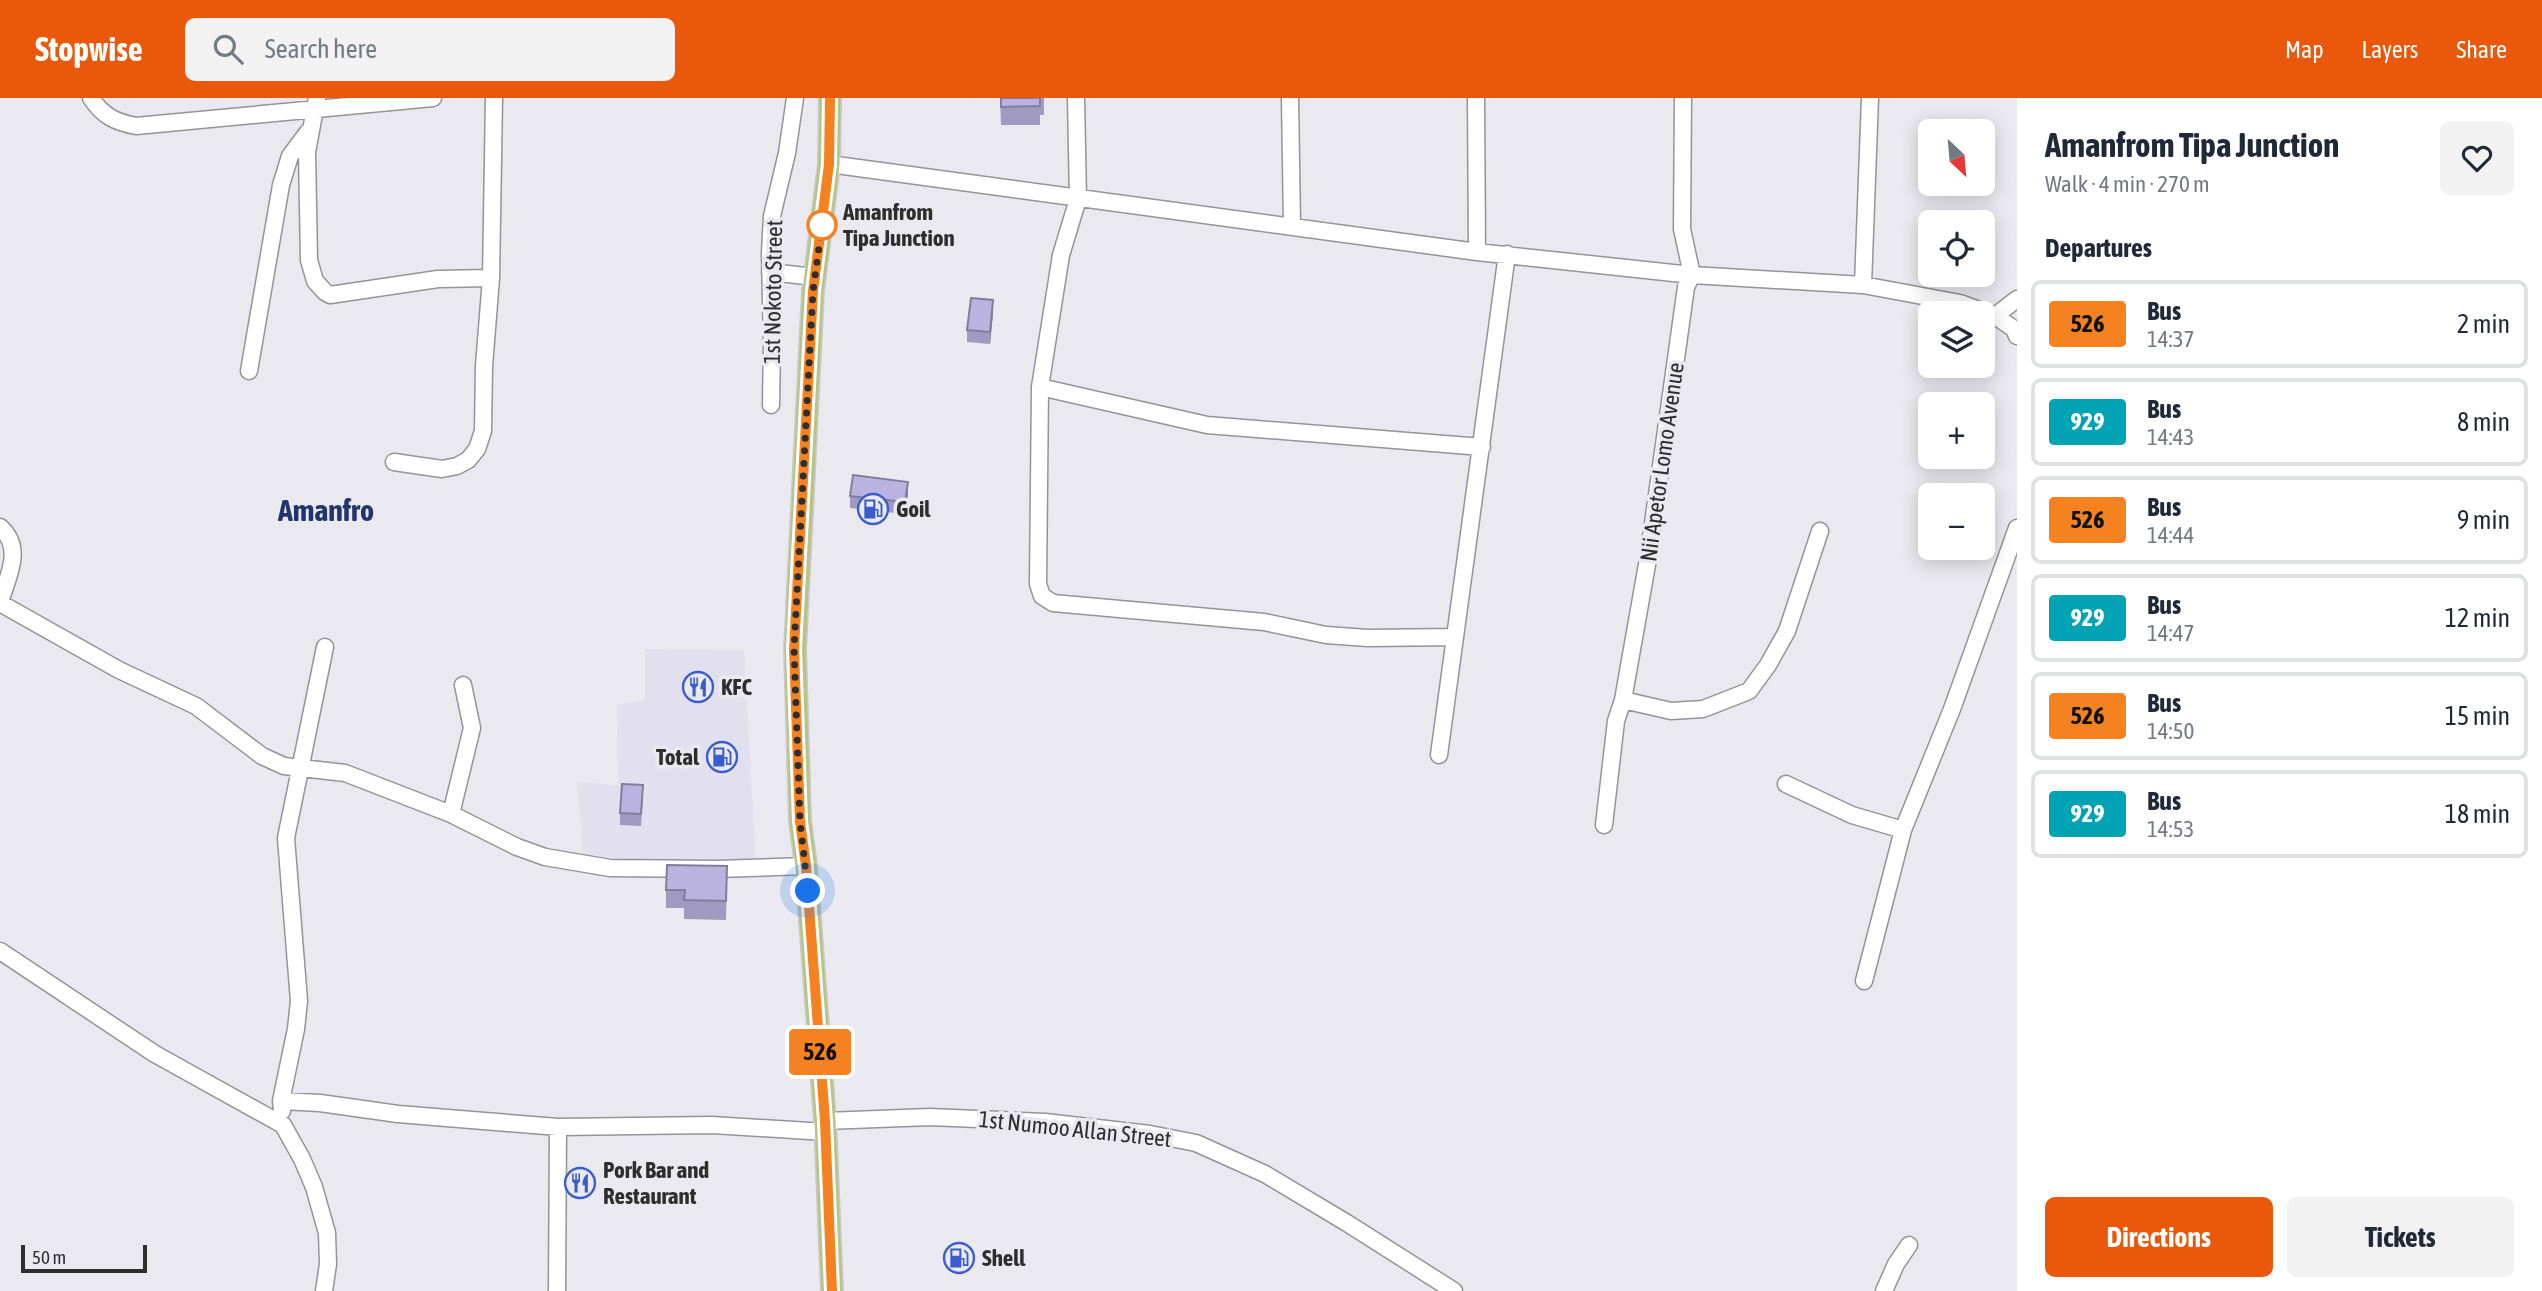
<!DOCTYPE html>
<html lang="en">
<head>
<meta charset="utf-8">
<style>
  :root { --surface:#fff; --page:#f2f2f3; --text:#1f2937; --muted:#747a83; --line:#e0e1e3; --accent:#ea580c }
  body { margin:0; font-family:"Asap Condensed",sans-serif; background:var(--page); color:var(--text); height:100vh; display:flex; flex-direction:column; font-size:26px; white-space:nowrap }
  * { box-sizing:border-box; margin:0 }
  p { font-size:23px; color:var(--muted) }
  .icon { flex:none; width:38px; height:38px; fill:none; stroke:currentColor; stroke-width:2; stroke-linecap:round; stroke-linejoin:round }
  .map { position:relative; flex:1; overflow:hidden }
  .panel { display:flex; flex-direction:column; background:var(--surface); width:525px }
  .panel>* { flex:none }
  .badge { padding:0 14px; border-radius:5px; font-size:24px; line-height:46px }
  .needle { width:46px; rotate:154deg }
  .fabs { position:absolute; left:1918px; top:21px; display:grid; gap:14px }
  .fabs a { display:grid; place-items:center; width:77px; height:77px; border-radius:10px; background:var(--surface); box-shadow:0 4px 18px #0003; font-size:35px }
  .scale { position:absolute; left:21px; bottom:18px; width:126px; box-sizing:border-box; padding-left:7px; border:4px solid #2e2e30; border-top:0; font-size:19px; line-height:24px; white-space:nowrap; color:#2e2e30; -webkit-text-stroke:5px #eae9ef; paint-order:stroke }
  .you { position:absolute; width:35px; height:35px; margin:-18px; border:5px solid #fff; border-radius:50%; background:#1a73e8; box-shadow:0 0 0 10px #1a73e833 }
  .map>.badge { position:absolute; translate:-50% -50%; box-shadow:0 0 0 4px #fff }
  h2 { padding:0 28px; font-size:26px; line-height:63px }
  .round { display:grid; place-items:center; flex:none; width:74px; height:74px; border-radius:10px; background:var(--page) }
  .overview { display:flex; align-items:center; justify-content:space-between; height:119px; padding:0 28px }
  h1 { font-size:33px; font-weight:700; line-height:52px }
  .cta { display:flex; gap:14px; margin-top:auto; padding:14px 28px }
  .cta a { flex:1; height:80px; border-radius:10px; background:var(--accent); color:#fff; font-size:28px; font-weight:700; line-height:80px; text-align:center }
  .cta a+a { background:var(--page); color:var(--text) }
  ul { padding:0; list-style:none }
  li { display:flex; align-items:center; gap:21px; height:88px; margin:0 14px 10px; padding:0 14px; border:4px solid var(--line); border-radius:10px }
  li div { flex:1 }
  li b { display:block; font-size:26px }
  li em { font-style:normal }
  li .badge { min-width:77px; font-weight:700; text-align:center }
  header { display:flex; align-items:center; gap:42px; box-sizing:border-box; height:98px; padding:0 35px; background:var(--accent); color:#fff }
  header strong { font-size:33px }
  nav { display:flex; gap:38px; margin-inline-start:auto; font-size:24px }
  .search { width:490px; height:63px; background:var(--page); display:flex; align-items:center; gap:18px; box-sizing:border-box; padding:0 24px; border-radius:10px; color:var(--muted); font-size:26px }
  main { display:flex; flex:1; min-height:0 }
  .map>svg:first-child { display:block }
  .built { fill:#e2e0ef }
  .lines { fill:none; stroke-linecap:round; stroke-linejoin:round }
  .minor-casing { stroke:#939399; stroke-width:19 }
  .major-casing { stroke:#c9c9c9; stroke-width:24 }
  .minor { stroke:#fff; stroke-width:16 }
  .major { stroke:#b7c485; stroke-width:21 }
  .wall { fill:#a19ac0 }
  .shaded-wall { fill:#837d9c }
  .building { fill:#bbb3df; stroke:#837d9c; stroke-width:2 }
  .line-casing { stroke:#fff; stroke-width:16 }
  .line { stroke:#f58220; stroke-width:10 }
  .walk { stroke:#2e2e30; stroke-width:7; stroke-dasharray:0 12.6 }
  .stop-dot { fill:#fff; stroke:#f58220; stroke-width:3.5 }
  .labels { text-anchor:middle; stroke-width:7; stroke-linejoin:round; paint-order:stroke }
  .stop-label { font-size:23px; font-weight:bold; fill:#2e2e30; stroke:#eae9ef; text-anchor:start }
  .street-label { font-size:23px; fill:#2e2e30; stroke:#eae9ef }
  .poi-label { font-size:23px; font-weight:bold; fill:#2e2e30; stroke:#eae9ef; text-anchor:start }
  .district-label { font-size:30px; font-weight:bold; fill:#22356d; stroke:#eae9ef }
</style>
</head>
<body>
<header>
<strong>Stopwise</strong>
<div class="search"><svg class="icon" aria-label="search" viewBox="0 0 24 24"><circle cx="10" cy="10" r="6"/><path d="M15 15l6 6"/></svg>Search here</div>
<nav><a>Map</a><a>Layers</a><a>Share</a></nav>
</header>
<main>
<div class="map">
<svg width="2017" height="1193" viewBox="0 0 2017 1193">
  <rect width="100%" height="100%" fill="#eae9ef"/>
  <path class="built" d="M645,551l99,1 12,216h-74l-99,-12 -6,-72 41,3 -1,-80 28,-5z"/>
  <g class="lines">
    <g class="minor-casing">
      <path id="minor" d="M91,0c12,18 24,24 45,28l297,-28
        M317,0l-10,54 2,108 6,21 10,11 5,3 108,-16 53,-1
        M1076,0l2,101 -17,56 -21,132 167,38 275,22
        M1290,0l2,127
        M1476,0l1,154
        M829,66l648,88 215,23 171,10 97,18 35,13 19,13 3,7
        M770,174l45,5
        M1863,187l7,-187
        M1995,218l22,-17
        M249,273l32,-186 9,-29 18,-24
        M1040,289l-2,197 4,12 11,7 211,19 62,13 42,3 87,-1
        M771,307l1,-61 -2,-91 2,-37 15,-63 8,-55
        M394,364l48,7 15,-3 11,-6 9,-11 6,-18 1,-65 7,-88 3,-180
        M0,429c24,21 8,49 0,75
        M0,505l119,67 77,36 66,50 22,10 61,7 106,41 66,33 28,10 65,11 108,1 88,-3
        M1623,602l48,11 32,-2 46,-18 19,-26 19,-34 33,-100
        M1439,657l68,-501
        M1786,686l66,31 51,15
        M451,716l21,-86 -9,-43
        M1604,727l12,-104 7,-21 25,-141 38,-272 6,-12 -10,-46 1,-131
        M0,853l155,103 128,71 19,34 12,28 13,46 1,31 -4,27
        M1864,883l39,-151 49,-121 65,-181
        M281,1003l39,2 78,11 160,13 154,-2 113,7
        M282,1013l-1,-10 15,-72 3,-28 -13,-163 39,-191
        M825,1023l105,-4 115,5 105,12 46,9 69,31 82,49 107,68
        M557,1193l1,-164
        M1884,1193l12,-27 13,-19"/>
    </g>
    <g class="major-casing">
      <path id="major" d="M830,0l-1,66 -16,127 -18,358 5,172 6,45 19,255 7,170"/>
    </g>
    <use href="#minor" class="minor"/>
    <use href="#major" class="major"/>
  </g>
  <path class="wall" d="M1000,0h44v17h-4v10h-39z
    M993,215l-3,31 -23,-2v-12z
    M908,396l-3,20 -55,-6v-12z
    M643,699l-2,29 -21,-1v-12z
    M727,768l-1,54 -42,-1v-11h-18v-18z"/>
  <path class="shaded-wall" d="M993,202v13l-3,31v-12z
    M908,384v12l-3,20v-12z"/>
  <path class="building" d="M1001,0h39v8l-39,1z
    M971,200l22,2 -3,32 -23,-2z
    M853,377l55,7 -3,20 -55,-6z
    M622,686l21,1 -2,29 -21,-1z
    M667,767l60,1 -1,35 -42,-1 1,-10h-19z"/>
  <g class="lines">
    <g class="line-casing">
      <path id="line" d="M830,0l-1,66 -16,127 -19,358 6,172 6,45 19,255 7,170"/>
    </g>
    <use href="#line" class="line"/>
    <path class="walk" d="M808,793l-8,-70 -6,-172 19,-358 9,-66"/>
  </g>
  <defs>
    <g id="fuel-ring" transform="scale(1.575)"><circle r="9.5" fill="#eae9ef" stroke="#395dce" stroke-width="1.5"/><path d="M-5.5-6h7V0h2V4h1.3V-2.5L3-4.5l.8-.8L6-3V5H2.5V1h-1V6h-7ZM-4.2-4.7v3.2H.2V-4.7Z" fill="#395dce"/></g>
    <g id="restaurant-ring" transform="scale(1.575)"><circle r="9.5" fill="#eae9ef" stroke="#395dce" stroke-width="1.5"/><path d="M-5-6h1v4h1v-4h1v4h1v-4h1v5L-1.5 .5V6h-2V.5L-5-1ZM5-6V6H3V1.5H1.5Q1.5-4 5-6Z" fill="#395dce"/></g>
  </defs>
  <g fill-rule="evenodd">
    <use href="#fuel-ring" x="873" y="411"/>
    <use href="#restaurant-ring" x="698" y="589"/>
    <use href="#fuel-ring" x="722" y="659"/>
    <use href="#restaurant-ring" x="580" y="1085"/>
    <use href="#fuel-ring" x="959" y="1160"/>
  </g>
  <circle class="stop-dot" cx="822" cy="127" r="14"/>
  <g class="labels">
    <g class="stop-label">
      <text x="843" y="122">Amanfrom<tspan x="843" dy="26">Tipa Junction</tspan></text>
    </g>
    <g class="street-label">
      <text transform="translate(773 194) rotate(-89)" y="8">1st Nokoto Street</text>
      <text transform="translate(1662 364) rotate(-82)" y="8">Nii Apetor Lomo Avenue</text>
      <text transform="translate(1075 1031) rotate(6)" y="8">1st Numoo Allan Street</text>
    </g>
    <g class="poi-label">
      <text x="896" y="419">Goil</text>
      <text x="721" y="597">KFC</text>
      <text x="699" y="667" text-anchor="end">Total</text>
      <text x="603" y="1080">Pork Bar and<tspan x="603" dy="26">Restaurant</tspan></text>
      <text x="982" y="1168">Shell</text>
    </g>
    <g class="district-label">
      <text x="326" y="423">Amanfro</text>
    </g>
  </g>
</svg>
<div class="fabs">
<a><svg class="needle" viewBox="-14 -14 28 28"><path d="M0-13l5 13h-10z" fill="#e53935"/><path d="M0 13l5-13h-10z" fill="#747a83"/></svg></a>
<a><svg class="icon" aria-label="locate" viewBox="0 0 24 24"><circle cx="12" cy="12" r="6"/><path d="M12 2v4M12 18v4M2 12h4M18 12h4"/></svg></a>
<a><svg class="icon" aria-label="layers" viewBox="0 0 24 24"><path d="M12 4l9 5-9 5-9-5zM3 14l9 5 9-5"/></svg></a>
<a>+</a>
<a>−</a>
</div>
<div class="scale">50 m</div>
<div class="you" style="left:808px;top:793px"></div>
<b class="badge" style="left:820px;top:954px;background:#f58220;color:#111">526</b>
</div>
<section class="panel">
<div class="overview"><div><h1>Amanfrom Tipa Junction</h1><p>Walk · 4 min · 270 m</p></div><a class="round"><svg class="icon" aria-label="heart" viewBox="0 0 24 24"><path d="M12 20l-8-8c-3-5 5-10 8-4 3-6 11-1 8 4z"/></svg></a></div>
<h2>Departures</h2>
<ul>
<li><span class="badge" style="background:#f58220;color:#111">526</span><div><b>Bus</b><p>14:37</p></div><em>2 min</em></li>
<li><span class="badge" style="background:#00a3b4;color:#fff">929</span><div><b>Bus</b><p>14:43</p></div><em>8 min</em></li>
<li><span class="badge" style="background:#f58220;color:#111">526</span><div><b>Bus</b><p>14:44</p></div><em>9 min</em></li>
<li><span class="badge" style="background:#00a3b4;color:#fff">929</span><div><b>Bus</b><p>14:47</p></div><em>12 min</em></li>
<li><span class="badge" style="background:#f58220;color:#111">526</span><div><b>Bus</b><p>14:50</p></div><em>15 min</em></li>
<li><span class="badge" style="background:#00a3b4;color:#fff">929</span><div><b>Bus</b><p>14:53</p></div><em>18 min</em></li>
</ul>
<div class="cta"><a>Directions</a><a>Tickets</a></div>
</section>
</main>
</body>
</html>
